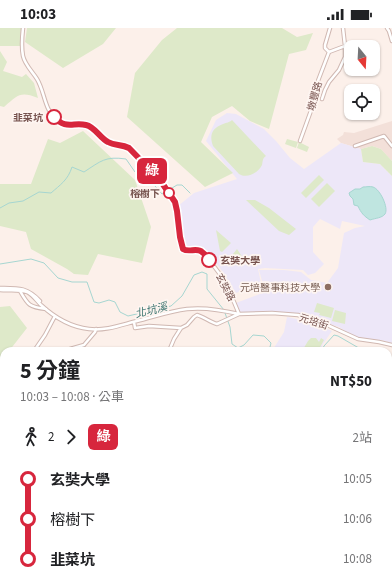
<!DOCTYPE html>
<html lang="zh-TW">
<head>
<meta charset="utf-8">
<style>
  :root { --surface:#fff; --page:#f6f6f6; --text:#202124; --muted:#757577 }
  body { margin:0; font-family:"Source Sans 3","Noto Sans TC",sans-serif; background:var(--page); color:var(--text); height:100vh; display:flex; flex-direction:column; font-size:15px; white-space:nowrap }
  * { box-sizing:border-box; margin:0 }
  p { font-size:13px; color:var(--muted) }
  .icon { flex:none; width:22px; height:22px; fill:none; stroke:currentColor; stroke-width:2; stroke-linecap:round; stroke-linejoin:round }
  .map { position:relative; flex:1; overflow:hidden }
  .details { position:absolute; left:0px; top:319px; width:392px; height:240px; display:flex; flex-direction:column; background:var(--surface); border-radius:12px 12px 0 0; box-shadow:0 1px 3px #0004 }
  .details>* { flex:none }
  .badge { padding:0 8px; border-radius:6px; font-size:14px; line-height:26px }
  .needle { width:26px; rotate:162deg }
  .controls { position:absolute; left:344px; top:12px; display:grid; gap:8px }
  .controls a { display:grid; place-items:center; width:36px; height:36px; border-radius:8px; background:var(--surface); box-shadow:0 1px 3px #0004; font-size:20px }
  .map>.badge { position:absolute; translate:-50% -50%; box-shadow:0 0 0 2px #fff }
  .legs { display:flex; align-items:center; gap:6px; height:44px; padding:0 20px; font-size:13px }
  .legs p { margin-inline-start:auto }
  .headline { display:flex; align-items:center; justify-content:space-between; height:68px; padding:0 20px }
  h1 { font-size:22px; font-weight:700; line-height:30px }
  ul { padding:0 20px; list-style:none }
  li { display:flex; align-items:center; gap:14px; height:40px; font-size:15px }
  li i { display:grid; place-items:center; width:6px; height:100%; margin:0 5px; background:currentColor }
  li i::after { content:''; width:10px; height:10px; margin:-5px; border:3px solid; border-radius:50%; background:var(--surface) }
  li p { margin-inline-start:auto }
  li:first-child i { background:linear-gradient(#0000 50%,currentColor 0) }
  li:last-child i { background:linear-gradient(currentColor 50%,#0000 0) }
  .status { display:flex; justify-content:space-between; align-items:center; height:28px; padding:0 20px; background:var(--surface); direction:ltr }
  .status svg { height:11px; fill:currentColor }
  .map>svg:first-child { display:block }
  .residential { fill:#f3e0d9 }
  .education { fill:#ede7f8 }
  .green { fill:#dee9c9 }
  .water { fill:#bfe5e0; stroke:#a6d6d1 }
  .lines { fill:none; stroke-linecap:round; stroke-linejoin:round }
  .stream { stroke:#a6d6d1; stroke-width:1 }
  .minor-casing { stroke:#d0b8b2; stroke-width:4.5 }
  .minor { stroke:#fff; stroke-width:2.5 }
  .line-1-casing { stroke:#fff; stroke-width:9 }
  .line-1 { stroke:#d7263d; stroke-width:6 }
  .stop-1-dot { fill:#fff; stroke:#d7263d; stroke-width:2 }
  .education-dot { fill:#8d6e63; stroke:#fef5f1; stroke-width:1.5 }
  .labels { text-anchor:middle; stroke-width:3.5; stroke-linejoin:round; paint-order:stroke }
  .street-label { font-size:10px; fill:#76524e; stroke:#fef5f1 }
  .stop-label { font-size:10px; font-weight:bold; fill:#76524e; stroke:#fef5f1; text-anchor:end }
  .education-label { font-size:10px; fill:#785e54; stroke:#fef5f1; text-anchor:end }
  .water-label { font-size:11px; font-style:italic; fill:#427974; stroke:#fef5f1 }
</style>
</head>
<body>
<div class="status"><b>10:03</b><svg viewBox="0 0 49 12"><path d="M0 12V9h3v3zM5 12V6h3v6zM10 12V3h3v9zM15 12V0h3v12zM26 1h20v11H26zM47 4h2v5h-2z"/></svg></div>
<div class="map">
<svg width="392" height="559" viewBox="0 0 392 559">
  <rect width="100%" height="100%" fill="#fcf0ea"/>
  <path class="residential" d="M392,93v40l-11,-12 -9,-3 -11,3 -20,-6 -4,-4 6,-4 1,-3 10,1z"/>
  <path class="education" d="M227,85l9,1 28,15 12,12 14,17 14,11 37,-26 20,6 2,13 17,2 12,12v167l-11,-3 -20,-1 -13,-6 -9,-6 -38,-13 -13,-1h-47l-5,-10 29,-11 -6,-22h25l17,2 10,8 16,3 11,-15 6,-35 11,-5 10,-2 -23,-5 -2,8 -20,-10 -7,8v25l11,12 -9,9 -7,2 -5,-5 -38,-2 -7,1 3,14 -25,10 -16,-25 -15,-18 -9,-3 -12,-1 -6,-40 16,-13 43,-14 -31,-38 10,-21z
    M287,289l24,5 21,9 -9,13 -3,7h-48l12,-19z"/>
  <path class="green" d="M0,0h21l-1,18h-20z
    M27,0h89l-13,16 -40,24 -38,-26z
    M177,0h105l15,9 16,-4 -7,17 -17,4 -20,75 -19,-8 -18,-15 -20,11 -11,25 32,31 -28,14 -78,-70 8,-44 27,-33z
    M0,23l7,11 -4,9 19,6 4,-3 8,9 4,15c-18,-7 -20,-3 -34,9l-4,-1z
    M232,92l34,36c-4,3 -3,5 -4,9 -4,8 -15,14 -23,9l-26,-28c-4,-11 -1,-18 10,-22 4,-2 6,-1 9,-4z
    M83,103l52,49 16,47 -9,36 -44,-9 -10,21 -14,-1 -7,-5 -36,-20 -5,-17 -26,-6v-42h31l17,-45 12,4z
    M287,111l11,3 -2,6 -11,-4z
    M299,114l10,5 -2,5 -10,-4z
    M372,118l9,3 11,12v15l-12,-12 -17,-2 -2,-13z
    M319,147l5,5 -18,18 -5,-5z
    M327,155l8,8 -16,16 -8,-8z
    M246,172h9l14,8 27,21 -7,6 -10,-4z
    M216,202l15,13 -9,9 -2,-1z
    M237,221l8,12 -14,-1 -2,-1z
    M317,275l17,5 -3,10 -12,-3 1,-2 -6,-1z
    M10,278l17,22 -18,23h-5v84l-4,3v-131z
    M335,282l11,3 -1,11 -13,-3z
    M311,310h5l3,4 2,-4 3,2 -6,11h-16l6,-10z
    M388,393l4,1v165h-392v-83l4,-4v83h384z"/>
  <path class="water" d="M363,159c3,0 7,-1 10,0 7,2 16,21 12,27 -3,4 -9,4 -15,6 -6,-4 -9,-7 -12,-14l-4,-1 -1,-6 -3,-3 -1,-3 6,-4h5z"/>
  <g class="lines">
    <path class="stream" d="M0,180l9,-5 14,-2 16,-9 12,1c9,-8 17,-13 21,-26l12,5c17,-11 21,-16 42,-13l9,13 6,-3 9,7 5,10 7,8 15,-9h5l8,8
      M0,236l31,-5 13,4 14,15 14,4h15l7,20 5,1 10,-3 6,2 5,10 8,4 43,-10 11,-10 12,-21 8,-3 5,2v15l17,21
      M225,285l5,14 2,17 6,4 6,-3 9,-10 11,1 7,7 -2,8
      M322,323l2,-5 10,-11 4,1 26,15
      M388,333l4,1
      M388,494l4,3
      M270,559l2,-4"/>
    <g class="minor-casing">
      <path id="minor" d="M23,0c-1,9 -2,18 0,28 2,9 9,15 14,23 8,13 7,31 20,41 11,9 19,2 30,5 7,3 12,11 19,16 7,4 15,3 23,7 14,14 28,28 40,44 2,3 5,7 6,11 6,15 2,32 8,46 7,4 14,-2 21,4l18,24 7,13 10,24
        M387,0l2,3 3,10
        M329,24l-4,-4v-3l5,-17
        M322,71l3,-9 4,-8 10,-12 6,-13v-11
        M300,113l13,-36 3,-19 13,-34 16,-6 -2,-18
        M355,118l29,-10 8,10
        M0,260c18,0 27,-1 40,13
        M0,262c8,1 19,-1 27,2 6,3 9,8 14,13 13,12 30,22 48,24 17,2 32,-4 48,-8 16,-4 33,-10 50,-12 17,-2 35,1 52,5
        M20,263c8,14 9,16 26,18
        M134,294l1,6 14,-2 32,2 6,-3 7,-8 3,-2c7,2 13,7 20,9l22,-10 33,-1 26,2 27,9 33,15 21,3 13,3
        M34,323l11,-16 10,-19
        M63,323l21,-6 11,-13 1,-3
        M169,323l5,-12 7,-11
        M0,335l4,-3
        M0,559l5,-4"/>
    </g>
    <use href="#minor" class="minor"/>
  </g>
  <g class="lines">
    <g class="line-1-casing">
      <path id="line-1" d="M54,89c12,13 19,5 32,8 9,2 14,13 22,17 7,4 13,2 21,6l31,32 15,22 2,9 3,26 3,12c6,4 14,-2 19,3 3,2 5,5 7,8"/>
    </g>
    <use href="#line-1" class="line-1"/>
  </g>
  <g class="stop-1-dot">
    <circle cx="54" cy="89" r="7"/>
    <circle cx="169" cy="165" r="5"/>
    <circle cx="209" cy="232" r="7"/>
  </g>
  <circle class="education-dot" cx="328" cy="259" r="4"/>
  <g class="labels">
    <g class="street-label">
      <text transform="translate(314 68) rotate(-75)" y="4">墩豐路</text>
      <text transform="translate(226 259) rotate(62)" y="4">玄奘路</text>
      <text transform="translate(314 293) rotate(18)" y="4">元培街</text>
    </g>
    <g class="stop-label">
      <text x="43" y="93">韭菜坑</text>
      <text x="160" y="169">榕樹下</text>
      <text x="220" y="236" text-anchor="start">玄奘大學</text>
    </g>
    <g class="education-label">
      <text x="320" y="263">元培醫事科技大學</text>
    </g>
    <g class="water-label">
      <text transform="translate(151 282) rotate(-14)" y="4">北坑溪</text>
    </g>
  </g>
</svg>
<div class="controls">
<a><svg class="needle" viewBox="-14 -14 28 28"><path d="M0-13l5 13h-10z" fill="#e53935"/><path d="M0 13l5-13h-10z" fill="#757577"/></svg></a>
<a><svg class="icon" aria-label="locate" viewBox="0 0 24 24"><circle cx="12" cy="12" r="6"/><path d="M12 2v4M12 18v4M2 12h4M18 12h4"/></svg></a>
</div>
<b class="badge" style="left:152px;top:143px;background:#d7263d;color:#fff">綠</b>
<section class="details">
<div class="headline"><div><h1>5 分鐘</h1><p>10:03 – 10:08 · 公車</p></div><b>NT$50</b></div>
<div class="legs"><svg class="icon" aria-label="walk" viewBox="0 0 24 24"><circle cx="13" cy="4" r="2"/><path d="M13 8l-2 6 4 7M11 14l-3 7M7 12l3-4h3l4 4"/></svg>2<svg class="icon" aria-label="forward" viewBox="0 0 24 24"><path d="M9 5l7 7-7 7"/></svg><b class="badge" style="background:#d7263d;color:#fff">綠</b><p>2站</p></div>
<ul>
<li><i style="color:#d7263d"></i><b>玄奘大學</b><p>10:05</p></li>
<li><i style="color:#d7263d"></i><span>榕樹下</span><p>10:06</p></li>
<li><i style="color:#d7263d"></i><b>韭菜坑</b><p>10:08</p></li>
</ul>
</section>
</div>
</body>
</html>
